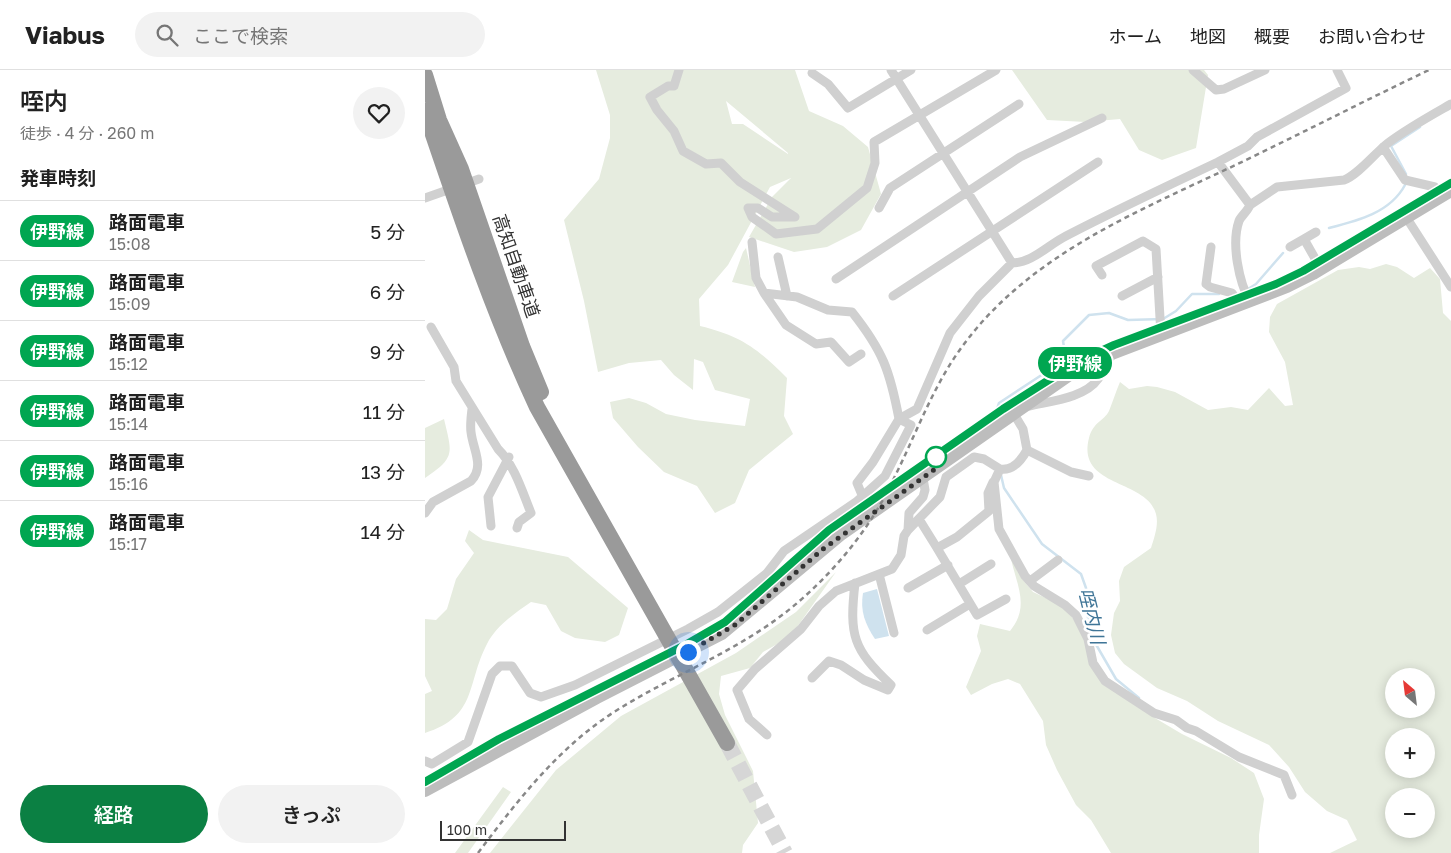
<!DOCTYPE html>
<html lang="ja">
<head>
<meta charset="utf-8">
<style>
  :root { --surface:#fff; --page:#f2f2f2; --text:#222; --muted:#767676; --line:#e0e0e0; --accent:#0b8043 }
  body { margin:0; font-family:"Golos Text","Noto Sans JP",sans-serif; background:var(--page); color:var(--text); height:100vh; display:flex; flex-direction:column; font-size:19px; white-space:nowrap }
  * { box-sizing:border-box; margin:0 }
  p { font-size:16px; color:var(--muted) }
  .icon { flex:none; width:28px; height:28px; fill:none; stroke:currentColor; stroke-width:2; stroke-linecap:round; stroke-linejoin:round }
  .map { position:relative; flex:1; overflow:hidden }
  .details { display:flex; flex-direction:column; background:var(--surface); width:425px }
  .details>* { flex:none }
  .badge { padding:0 10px; border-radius:16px; font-size:18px; line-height:32px }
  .needle { width:32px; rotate:332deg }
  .buttons { position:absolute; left:960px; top:598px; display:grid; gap:10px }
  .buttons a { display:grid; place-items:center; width:50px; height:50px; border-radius:50%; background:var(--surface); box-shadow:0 2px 12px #0003; font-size:25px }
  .scale { position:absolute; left:15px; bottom:12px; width:126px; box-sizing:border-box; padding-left:5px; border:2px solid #333; border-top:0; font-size:14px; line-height:18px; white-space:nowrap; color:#333; -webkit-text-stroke:4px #fff; paint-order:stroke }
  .you { position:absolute; width:25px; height:25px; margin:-12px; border:4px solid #fff; border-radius:50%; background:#1a73e8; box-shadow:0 0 0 8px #1a73e833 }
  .map>.badge { position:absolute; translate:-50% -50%; box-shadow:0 0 0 2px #fff }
  h2 { padding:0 20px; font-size:19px; line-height:45px }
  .round { display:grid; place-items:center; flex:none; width:52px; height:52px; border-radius:26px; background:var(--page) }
  .head { display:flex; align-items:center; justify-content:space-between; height:85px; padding:0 20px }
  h1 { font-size:24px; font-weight:600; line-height:38px }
  .cta { display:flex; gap:10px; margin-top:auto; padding:10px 20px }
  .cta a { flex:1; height:58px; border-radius:30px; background:var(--accent); color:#fff; font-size:20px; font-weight:600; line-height:58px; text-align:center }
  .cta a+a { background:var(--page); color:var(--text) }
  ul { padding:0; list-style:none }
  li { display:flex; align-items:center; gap:15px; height:60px; padding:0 20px; border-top:1px solid var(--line) }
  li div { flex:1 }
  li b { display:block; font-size:19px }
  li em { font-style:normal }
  li .badge { min-width:55px; font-weight:700; text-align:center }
  header { display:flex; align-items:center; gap:30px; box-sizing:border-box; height:70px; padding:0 25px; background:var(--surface); border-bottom:1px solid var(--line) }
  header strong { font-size:24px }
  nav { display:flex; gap:28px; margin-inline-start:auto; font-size:18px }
  .search { width:350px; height:45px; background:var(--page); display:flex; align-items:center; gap:12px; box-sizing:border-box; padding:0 18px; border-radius:28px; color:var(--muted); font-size:19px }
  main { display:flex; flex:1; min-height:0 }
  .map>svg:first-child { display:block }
  .green { fill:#e6ecdf; fill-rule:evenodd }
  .water { fill:#cfe2ee }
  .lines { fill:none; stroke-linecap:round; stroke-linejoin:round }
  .stream { stroke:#cfe2ee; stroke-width:2.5 }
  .motorway-tunnel { stroke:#d6d6d6; stroke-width:16; stroke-dasharray:16 8; stroke-linecap:butt }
  .minor { stroke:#d0d0d0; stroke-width:9 }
  .secondary { stroke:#bdbdbd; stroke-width:12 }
  .motorway { stroke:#9a9a9a; stroke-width:16 }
  .tram { stroke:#888; stroke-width:1 }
  .rail { stroke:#888; stroke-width:2.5; stroke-dasharray:5 4; stroke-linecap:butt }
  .line-casing { stroke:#fff; stroke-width:11 }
  .line { stroke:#00a651; stroke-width:8 }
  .walk { stroke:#333; stroke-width:5; stroke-dasharray:0 9 }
  .stop-dot { fill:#fff; stroke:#00a651; stroke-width:2.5 }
  .labels { text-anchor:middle; stroke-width:5; stroke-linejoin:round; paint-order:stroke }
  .street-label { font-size:18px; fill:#333; stroke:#fff }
  .water-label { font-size:19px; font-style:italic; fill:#3f7597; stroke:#fff }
</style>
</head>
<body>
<header>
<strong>Viabus</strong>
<div class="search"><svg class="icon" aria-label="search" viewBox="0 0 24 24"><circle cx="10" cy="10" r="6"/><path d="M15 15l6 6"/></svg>ここで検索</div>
<nav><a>ホーム</a><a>地図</a><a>概要</a><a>お問い合わせ</a></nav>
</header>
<main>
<section class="details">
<div class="head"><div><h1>咥内</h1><p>徒歩 · 4 分 · 260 m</p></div><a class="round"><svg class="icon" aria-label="heart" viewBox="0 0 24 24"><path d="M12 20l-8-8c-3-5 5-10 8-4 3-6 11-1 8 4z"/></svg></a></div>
<h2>発車時刻</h2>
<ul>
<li><span class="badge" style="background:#00a651;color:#fff">伊野線</span><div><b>路面電車</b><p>15:08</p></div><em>5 分</em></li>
<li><span class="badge" style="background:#00a651;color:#fff">伊野線</span><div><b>路面電車</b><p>15:09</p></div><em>6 分</em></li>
<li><span class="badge" style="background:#00a651;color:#fff">伊野線</span><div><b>路面電車</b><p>15:12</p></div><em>9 分</em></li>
<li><span class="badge" style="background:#00a651;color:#fff">伊野線</span><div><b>路面電車</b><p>15:14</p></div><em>11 分</em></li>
<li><span class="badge" style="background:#00a651;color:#fff">伊野線</span><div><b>路面電車</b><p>15:16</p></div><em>13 分</em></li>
<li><span class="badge" style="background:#00a651;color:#fff">伊野線</span><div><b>路面電車</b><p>15:17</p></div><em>14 分</em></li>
</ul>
<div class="cta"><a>経路</a><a>きっぷ</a></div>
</section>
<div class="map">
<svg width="1026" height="783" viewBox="0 0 1026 783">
  <rect width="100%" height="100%" fill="#fff"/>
  <path class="green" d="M171,0h199l14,41 34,15 25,21 13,47 -20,36 -34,17 -33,5 -45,-15 23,-40 19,-19 -21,9 -42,78 -29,34 1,27c41,10 57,22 87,52l-3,38 9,18 -44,36 -14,33 -20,10 -18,-27 -33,-14 -26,-25 -25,-29 -3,-16 19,-4 17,5 20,11 29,6 50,6 5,-27 -35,-9 -12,-28 -9,-3 -1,31 -19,-15 -13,-15 -32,3 -31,9 -14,-71 -20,-81 35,-41 11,-41v-23zM301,31l62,52v1l-45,-30h-11z
    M587,0h192l4,5 -12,73 -34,12 -23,-10 -19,-31 -34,3 -39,-2z
    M321,178l9,39 -23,-5 11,-30z
    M961,194l11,3 17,11 16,-10 10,11 3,34 8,8v532h-121l27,-13 -10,-20 -20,-9 -22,-19 -16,-25 -20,-22 -51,-24 -31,-20 -30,-13 -33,-24 -9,-11 -4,-18 3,-22 6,-12 -1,-20 5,-14 27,-19c3,-10 8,-23 5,-34 -9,-35 -80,-26 -67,-76 4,-16 15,-17 20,-27 4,-10 7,-20 11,-29l9,7 18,-3 10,1 18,5 33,18 23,-3 17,3 21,-22 16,18 8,-1 -8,-43 -16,-30 1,-15 7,-13 61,-34 21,-3 11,2zM969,606h32v33h-32zM969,666h32v33h-32zM969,726h32v33h-32z
    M19,349c8,34 12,38 -19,59v-50z
    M44,460l14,10 85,17 60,51 -9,27 -14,7 -30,-4 -14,-7 -15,-26 -15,-3c-16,11 -35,24 -44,42 -21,40 -9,72 -62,89v-39l7,-3 -7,-15v-57l11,1 11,-11 9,-30 18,-26 -9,-12z
    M586,489l11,20 11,13 30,14 20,25 7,33 40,36 25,18 27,16 49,24 23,15 10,26 -5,36v18h-148l-20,-33 -15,-15 -19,-35 -11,-25 -3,-24 -23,-37 -12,-5 -16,5 -21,11 -5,-8 15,-36 -4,-15 3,-12 30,7c20,-24 7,-45 1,-72z
    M411,502l-46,65 -27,15 -13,16 -29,8 -2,18 6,21 28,56 5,52 -15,22 -1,8h-252l66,-83 65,-54 115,-63 60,-41z
    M78,717l8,5 -43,61h-13z"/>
  <path class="water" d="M452,519l12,47 -14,3c-10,-15 -15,-28 -12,-46z"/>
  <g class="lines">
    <path class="stream" d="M981,104l-15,-28 29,-19
      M904,158c28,-7 61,-15 76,-43
      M823,219l8,-5 27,-31
      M572,339l2,-6 67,-44 -3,-18 26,-26 20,-2 19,7 35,-1 13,-8 16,-17h27
      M576,405l3,13 38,56 39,30 5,14 2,31 6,22 22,38 23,19"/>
    <path class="motorway-tunnel" d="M302,673l58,110"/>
    <path class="minor" d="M254,0l-5,16h-6l-18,11 7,13 17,21 9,20 23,13 15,-1 19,19 55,35h-23l-14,-9h-10l4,9 24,17 41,-5 50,-41 8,-25 -1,-21 122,-72
      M466,0l121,193
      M768,0l23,20 8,-1 41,-19
      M387,3l16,11 20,24 63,-38
      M958,77l22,33 30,7 9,8
      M793,92l30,-16 9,-9 89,-49 -9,-18
      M0,128l54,-19
      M825,135c-3,7 -9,11 -11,16 -8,23 0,61 11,81
      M454,138l11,-20 129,-84
      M981,147l45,70
      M879,169l12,-7
      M327,172l4,36 8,15 33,4 31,13 24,2c31,39 38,59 47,107
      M786,177l-5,37 4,3 22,6 8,12
      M865,177l14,-8 17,30
      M353,187l9,39
      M677,205l-6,-9 47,-25 13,8 5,86
      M411,209l184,-122 82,-39
      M339,223l22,32 30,19 15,-2 18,20 12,-8
      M468,226l205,-134
      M697,226l36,-19
      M6,257l23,40 2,14 42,68c17,17 24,42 33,64l-12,9 -2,6
      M604,336c21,-5 56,-8 69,-27 6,-8 9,-17 14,-25
      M589,344l9,15 4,21c-6,11 -14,21 -27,19l-6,13 5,47 26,47 9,10 31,19 11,10 12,24 5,24 12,18 49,32 22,7 11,8 9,3 43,26 45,18 8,20
      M602,380l44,22 18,4
      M568,412l-5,11 1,18 -32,26 -20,11 40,67 29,-16
      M0,443l8,-11 38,-21c14,-15 2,-31 0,-49 -1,-7 0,-15 1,-23
      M445,444l-13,-31 16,-21 26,-43 18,-10 33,-76 29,-37 33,-33c20,0 36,-18 54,-27 50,-26 101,-50 152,-74l32,43 27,-18 67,-7c14,-5 31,-27 44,-37 20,-15 42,-27 63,-39
      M494,449l18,29
      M66,456l-3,-29 21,-40
      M483,460l32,-33 6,-20 28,-20 10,2 16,10
      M454,504l15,59
      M605,511l28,-21
      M534,514l32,-20
      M483,518l40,-23
      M502,560l43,-26
      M387,608l17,-17 12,4 23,15 24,10 3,-5c-38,-36 -42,-49 -36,-102
      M342,665l-18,-16 -12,-29 18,-21 46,-40 18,-23 17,-15 56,-22 9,-14 3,-19 4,-6 1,-17 14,-16 2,-7 -2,-12
      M0,691l7,3 36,-22 24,-68 8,-8h12l18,27 11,4 34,-12 113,-56 30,-17 49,-39 17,-22 72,-49 29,-26 26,-51 -12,-6"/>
    <path class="secondary" d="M0,721l172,-93 125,-64 120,-100 232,-162 38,-18 175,-67 26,-13 138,-83"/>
    <path class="motorway" d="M0,5l14,45 22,49 61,177 19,46
      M0,41c34,100 67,200 112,296l190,336"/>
    <path class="tram" d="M0,712l74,-43 187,-95 39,-22 105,-92 173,-121 73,-47 38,-17 162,-61 27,-13 148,-88"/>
    <path class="rail" d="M53,783c40,-53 80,-105 136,-141 63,-40 134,-64 190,-115 38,-34 70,-75 91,-121 21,-42 37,-87 64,-125 69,-98 183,-141 287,-191 62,-30 122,-61 183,-90"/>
  </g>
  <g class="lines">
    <g class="line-casing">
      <path id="line" d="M0,712l74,-43 188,-95 38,-22 104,-92 174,-121 74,-47 37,-17 162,-61 27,-13 148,-88"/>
    </g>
    <use href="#line" class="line"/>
    <path class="walk" d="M263,582l47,-27 88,-76 115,-82 -2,-10"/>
  </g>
  <circle class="stop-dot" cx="511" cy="387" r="10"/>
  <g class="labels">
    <g class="street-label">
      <text transform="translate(91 196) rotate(71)" y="6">高知自動車道</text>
    </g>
    <g class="water-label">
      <text transform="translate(667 546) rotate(76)" y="7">咥内川</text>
    </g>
  </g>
</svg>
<div class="buttons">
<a><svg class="needle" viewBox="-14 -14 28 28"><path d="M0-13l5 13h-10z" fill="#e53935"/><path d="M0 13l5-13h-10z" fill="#767676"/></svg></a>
<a>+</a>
<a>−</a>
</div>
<div class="scale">100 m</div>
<div class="you" style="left:263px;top:582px"></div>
<b class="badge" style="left:650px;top:293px;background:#00a651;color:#fff">伊野線</b>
</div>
</main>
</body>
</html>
